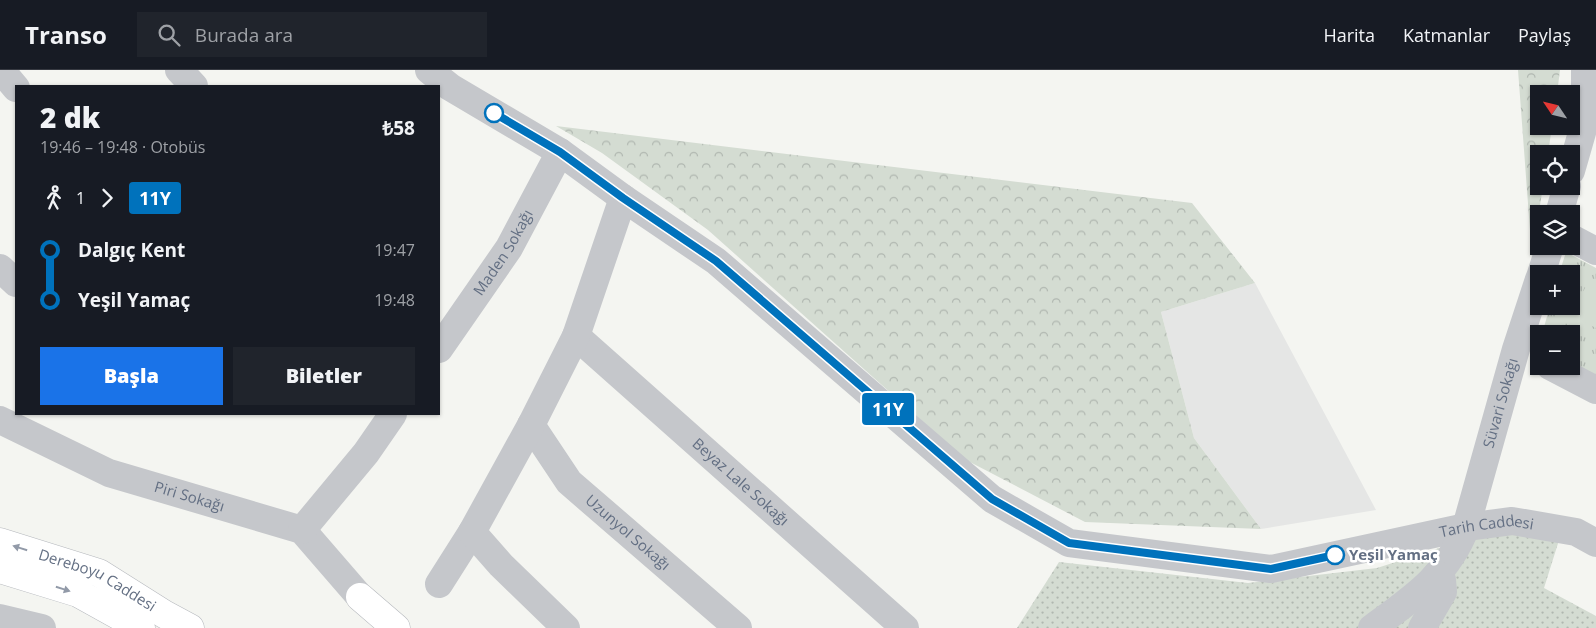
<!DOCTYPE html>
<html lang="tr">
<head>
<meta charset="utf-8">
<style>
  :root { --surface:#171b24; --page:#20242c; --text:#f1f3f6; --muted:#9ea1a6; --line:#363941; --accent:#1a73e8 }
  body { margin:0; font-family:"Open Sans",sans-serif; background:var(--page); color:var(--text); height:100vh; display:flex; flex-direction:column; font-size:19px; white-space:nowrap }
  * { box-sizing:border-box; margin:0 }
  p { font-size:16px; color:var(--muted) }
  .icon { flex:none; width:28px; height:28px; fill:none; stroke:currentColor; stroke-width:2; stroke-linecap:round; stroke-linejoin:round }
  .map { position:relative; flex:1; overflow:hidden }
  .side { position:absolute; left:15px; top:15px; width:425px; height:330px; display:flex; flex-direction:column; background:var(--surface); border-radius:0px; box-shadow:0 1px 4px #0004 }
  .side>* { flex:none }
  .badge { padding:0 10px; border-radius:4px; font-size:18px; line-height:32px }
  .needle { width:32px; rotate:305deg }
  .buttons { position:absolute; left:1530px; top:15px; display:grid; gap:10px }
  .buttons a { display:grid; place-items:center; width:50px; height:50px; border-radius:0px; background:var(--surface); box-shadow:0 1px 4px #0004; font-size:25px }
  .map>.badge { position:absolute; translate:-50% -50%; box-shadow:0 0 0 2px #fff }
  .legs { display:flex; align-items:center; gap:8px; height:55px; padding:0 25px; font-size:16px }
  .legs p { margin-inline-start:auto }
  .overview { display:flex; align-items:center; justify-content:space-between; height:85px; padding:0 25px }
  h1 { font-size:28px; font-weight:800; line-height:38px }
  .button { display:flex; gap:10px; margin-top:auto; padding:10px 25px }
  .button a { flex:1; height:58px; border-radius:0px; background:var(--accent); color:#fff; font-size:20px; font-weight:800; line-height:58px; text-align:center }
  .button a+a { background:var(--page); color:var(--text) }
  ul { padding:0 25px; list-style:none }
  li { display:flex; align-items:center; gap:18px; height:50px; font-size:19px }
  li i { display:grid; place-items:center; width:8px; height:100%; margin:0 6px; background:currentColor }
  li i::after { content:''; width:12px; height:12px; margin:-6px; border:4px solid; border-radius:50%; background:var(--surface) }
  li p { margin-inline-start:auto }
  li:first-child i { background:linear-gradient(#0000 50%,currentColor 0) }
  li:last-child i { background:linear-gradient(currentColor 50%,#0000 0) }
  header { display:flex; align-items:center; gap:30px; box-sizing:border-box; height:70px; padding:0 25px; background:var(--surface); border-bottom:1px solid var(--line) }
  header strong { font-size:24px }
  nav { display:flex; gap:28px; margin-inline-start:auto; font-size:18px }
  .search { width:350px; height:45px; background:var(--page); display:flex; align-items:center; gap:12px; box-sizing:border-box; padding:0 18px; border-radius:0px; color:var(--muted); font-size:19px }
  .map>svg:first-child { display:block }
  .built { fill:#e5e6e5 }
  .grass { fill:url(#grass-dots) }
  .forest { fill:url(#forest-crowns) }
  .park { fill:url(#park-tufts) }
  .pitch { fill:#d4dcd2 }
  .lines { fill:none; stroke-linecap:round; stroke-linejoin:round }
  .major-casing { stroke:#b5b8bd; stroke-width:29 }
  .minor { stroke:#c5c7cb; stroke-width:28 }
  .major { stroke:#fff; stroke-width:28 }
  .oneway { fill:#929aa8 }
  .line-1-casing { stroke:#fff; stroke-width:11 }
  .line-1 { stroke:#0072bc; stroke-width:8 }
  .stop-1-dot { fill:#fff; stroke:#0072bc; stroke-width:2.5 }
  .labels { text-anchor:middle; stroke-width:5; stroke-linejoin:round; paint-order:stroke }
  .street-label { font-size:15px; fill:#636f83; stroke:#fff }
  .stop-label { font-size:15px; font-weight:bold; fill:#636f83; stroke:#fff; text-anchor:start }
</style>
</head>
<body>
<header>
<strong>Transo</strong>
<div class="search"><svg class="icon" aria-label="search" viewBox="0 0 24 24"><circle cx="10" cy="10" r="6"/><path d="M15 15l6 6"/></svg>Burada ara</div>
<nav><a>Harita</a><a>Katmanlar</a><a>Paylaş</a></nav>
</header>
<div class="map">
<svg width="1596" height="558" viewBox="0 0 1596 558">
  <defs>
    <pattern id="grass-dots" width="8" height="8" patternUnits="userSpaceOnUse" patternTransform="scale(1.25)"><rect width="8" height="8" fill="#d4dcd2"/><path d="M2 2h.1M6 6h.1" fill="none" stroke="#b0b7b0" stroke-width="1.8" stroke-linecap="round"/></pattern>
    <pattern id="forest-crowns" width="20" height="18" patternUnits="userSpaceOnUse" patternTransform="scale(1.25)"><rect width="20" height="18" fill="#d4dcd2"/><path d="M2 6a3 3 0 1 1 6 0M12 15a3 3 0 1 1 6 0" fill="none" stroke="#b0b7b0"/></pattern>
    <pattern id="park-tufts" width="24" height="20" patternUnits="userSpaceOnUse" patternTransform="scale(1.25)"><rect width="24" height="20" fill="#d4dcd2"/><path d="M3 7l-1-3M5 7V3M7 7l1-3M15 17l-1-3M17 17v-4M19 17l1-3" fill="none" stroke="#b0b7b0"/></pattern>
  </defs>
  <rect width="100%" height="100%" fill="#f4f5f1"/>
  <path class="built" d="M1255,213l121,227 -115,19 -67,-91 -33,-126z"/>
  <path class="grass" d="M1486,463l74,4 -16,51 52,28v12h-579l42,-66 189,21 129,-15z"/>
  <path class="forest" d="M1518,0h42l-3,24h-18v32h13l-4,28h-9v32h4l-11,71z
    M556,56l636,77 63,80 -94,29 33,126 67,91 -176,-7 -119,-62 -258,-230 -106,-77z"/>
  <path class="park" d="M1566,182l30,16v109l-25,-12v-31h-29l8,-28h21v-32h-12z"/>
  <path class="pitch" d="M1587,214l9,5v39l-25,-13z"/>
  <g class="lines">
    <g class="major-casing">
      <g id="major">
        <path id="s7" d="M0,472l99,31 65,41 26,14"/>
        <path d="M0,499l78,24 63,35"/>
        <path d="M360,527l36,31"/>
      </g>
    </g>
    <g class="minor">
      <path d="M1,0l15,18"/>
      <path d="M179,0l15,16"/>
      <path id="s1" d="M429,0l21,17 110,65 63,46 93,63 276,238 77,44 202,26 195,-42 46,-6 64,11 20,11"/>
      <path d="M1571,101l14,-49v-52"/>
      <path d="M1559,144l8,-28"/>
      <path d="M1571,168l25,13"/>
      <path d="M0,198l16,15"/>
      <path d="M1541,204l9,-28"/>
      <path id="s2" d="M576,266l329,292"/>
      <path id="s3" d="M439,279l70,-101 51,-96"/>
      <path d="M1550,296l46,24"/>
      <path id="s4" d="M0,350l109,53 193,57 58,67"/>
      <path id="s5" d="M531,355l38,57 169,146"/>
      <path d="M302,460l64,-77 27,-39"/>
      <path d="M439,514l33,-52"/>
      <path d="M0,548l42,10"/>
      <path d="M566,558l-65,-63 -29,-33 59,-107 45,-89 47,-138"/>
      <path id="s6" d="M1372,558c41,-30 75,-52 94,-101l50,-178 23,-70"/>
      <path d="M1422,558l21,-36 -1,-12 -5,-5"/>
    </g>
    <use href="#major" class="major"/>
  </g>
  <defs><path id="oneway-solid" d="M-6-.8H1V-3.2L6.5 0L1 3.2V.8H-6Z" transform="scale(1.25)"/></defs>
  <g class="oneway">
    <use href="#oneway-solid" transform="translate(20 478) rotate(-163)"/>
    <use href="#oneway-solid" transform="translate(63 519) rotate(18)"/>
  </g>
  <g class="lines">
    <g class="line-1-casing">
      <path id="line-1" d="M494,43l66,39 63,46 93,63 276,238 77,44 202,26 64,-14"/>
    </g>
    <use href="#line-1" class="line-1"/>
  </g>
  <g class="stop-1-dot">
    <circle cx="494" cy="43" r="9"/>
    <circle cx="1335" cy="485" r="9"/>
  </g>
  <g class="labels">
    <g class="street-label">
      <text dy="5" stroke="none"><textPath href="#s3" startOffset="116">Maden Sokağı</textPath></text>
      <text dy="5" stroke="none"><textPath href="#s6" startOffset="269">Süvari Sokağı</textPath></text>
      <text dy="5" stroke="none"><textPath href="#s2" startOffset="220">Beyaz Lale Sokağı</textPath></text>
      <text dy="5" stroke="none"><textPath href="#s4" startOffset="205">Piri Sokağı</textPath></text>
      <text dy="5" stroke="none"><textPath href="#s1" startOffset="1222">Tarih Caddesi</textPath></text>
      <text dy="5" stroke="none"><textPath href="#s5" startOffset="146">Uzunyol Sokağı</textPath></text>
      <text dy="5" stroke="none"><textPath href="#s7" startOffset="105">Dereboyu Caddesi</textPath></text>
    </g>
    <g class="stop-label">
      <text x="1349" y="490">Yeşil Yamaç</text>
    </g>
  </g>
</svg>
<div class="buttons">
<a><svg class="needle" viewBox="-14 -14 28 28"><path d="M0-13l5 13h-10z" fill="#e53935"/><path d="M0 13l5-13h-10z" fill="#9ea1a6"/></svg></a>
<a><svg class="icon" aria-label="locate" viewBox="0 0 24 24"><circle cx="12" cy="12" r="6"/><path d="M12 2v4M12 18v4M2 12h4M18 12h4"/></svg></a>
<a><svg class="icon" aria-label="layers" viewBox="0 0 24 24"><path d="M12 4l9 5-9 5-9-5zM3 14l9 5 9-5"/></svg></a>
<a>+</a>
<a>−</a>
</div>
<b class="badge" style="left:888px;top:339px;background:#0072bc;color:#fff">11Y</b>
<section class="side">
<div class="overview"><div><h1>2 dk</h1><p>19:46 – 19:48 · Otobüs</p></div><b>₺58</b></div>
<div class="legs"><svg class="icon" aria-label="walk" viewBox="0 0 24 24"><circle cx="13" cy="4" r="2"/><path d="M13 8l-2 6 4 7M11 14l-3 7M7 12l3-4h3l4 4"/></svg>1<svg class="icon" aria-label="forward" viewBox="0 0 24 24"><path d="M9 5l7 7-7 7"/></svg><b class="badge" style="background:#0072bc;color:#fff">11Y</b></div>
<ul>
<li><i style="color:#0072bc"></i><b>Dalgıç Kent</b><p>19:47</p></li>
<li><i style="color:#0072bc"></i><b>Yeşil Yamaç</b><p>19:48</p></li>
</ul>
<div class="button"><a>Başla</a><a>Biletler</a></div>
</section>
</div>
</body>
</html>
